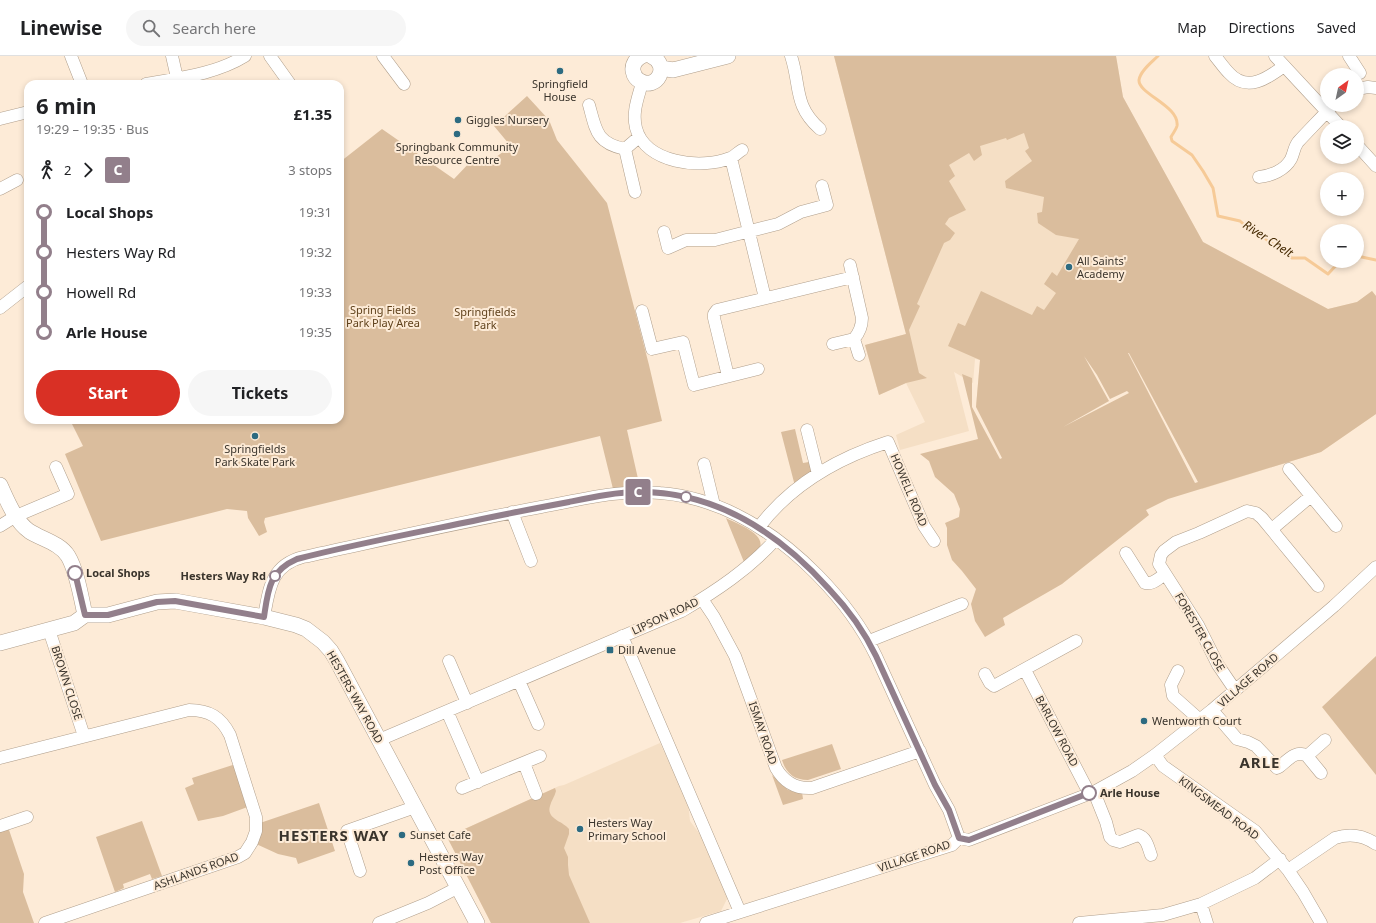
<!DOCTYPE html>
<html lang="en">
<head>
<meta charset="utf-8">
<style>
  :root { --surface:#fff; --page:#f6f6f6; --text:#202124; --muted:#757577; --line:#e0e0e0; --accent:#d93025 }
  body { margin:0; font-family:"Noto Sans",sans-serif; background:var(--page); color:var(--text); height:100vh; display:flex; flex-direction:column; font-size:15px; white-space:nowrap }
  * { box-sizing:border-box; margin:0 }
  p { font-size:13px; color:var(--muted) }
  .icon { flex:none; width:22px; height:22px; fill:none; stroke:currentColor; stroke-width:2; stroke-linecap:round; stroke-linejoin:round }
  .map { position:relative; flex:1; overflow:hidden }
  .sheet { position:absolute; left:24px; top:24px; width:320px; height:344px; display:flex; flex-direction:column; background:var(--surface); border-radius:12px; box-shadow:0 2px 6px #0003 }
  .sheet>* { flex:none }
  .badge { padding:0 8px; border-radius:3px; font-size:14px; line-height:26px }
  .needle { width:26px; rotate:33deg }
  .fabs { position:absolute; left:1320px; top:12px; display:grid; gap:8px }
  .fabs a { display:grid; place-items:center; width:44px; height:44px; border-radius:50%; background:var(--surface); box-shadow:0 2px 6px #0003; font-size:20px }
  .map>.badge { position:absolute; translate:-50% -50%; box-shadow:0 0 0 2px #fff }
  .legs { display:flex; align-items:center; gap:6px; height:44px; padding:0 12px; font-size:13px }
  .legs p { margin-inline-start:auto }
  .head { display:flex; align-items:center; justify-content:space-between; height:68px; padding:0 12px }
  h1 { font-size:22px; font-weight:700; line-height:30px }
  .button { display:flex; gap:8px; margin-top:auto; padding:8px 12px }
  .button a { flex:1; height:46px; border-radius:24px; background:var(--accent); color:#fff; font-size:16px; font-weight:700; line-height:46px; text-align:center }
  .button a+a { background:var(--page); color:var(--text) }
  ul { padding:0 12px; list-style:none }
  li { display:flex; align-items:center; gap:14px; height:40px; font-size:15px }
  li i { display:grid; place-items:center; width:6px; height:100%; margin:0 5px; background:currentColor }
  li i::after { content:''; width:10px; height:10px; margin:-5px; border:3px solid; border-radius:50%; background:var(--surface) }
  li p { margin-inline-start:auto }
  li:first-child i { background:linear-gradient(#0000 50%,currentColor 0) }
  li:last-child i { background:linear-gradient(currentColor 50%,#0000 0) }
  header { display:flex; align-items:center; gap:24px; box-sizing:border-box; height:56px; padding:0 20px; background:var(--surface); border-bottom:1px solid var(--line) }
  header strong { font-size:19px }
  nav { display:flex; gap:22px; margin-inline-start:auto; font-size:14px }
  .search { width:280px; height:36px; background:var(--page); display:flex; align-items:center; gap:10px; box-sizing:border-box; padding:0 14px; border-radius:22px; color:var(--muted); font-size:15px }
  .map>svg:first-child { display:block }
  .built { fill:#f5dfc5 }
  .green { fill:#dabd9d; fill-rule:evenodd }
  .lines { fill:none; stroke-linecap:round; stroke-linejoin:round }
  .stream { stroke:#f6ca97; stroke-width:3 }
  .minor-casing { stroke:#b09f8c; stroke-width:13 }
  .tertiary-casing { stroke:#b09f8c; stroke-width:16 }
  .minor { stroke:#fff; stroke-width:12 }
  .tertiary { stroke:#fff; stroke-width:15 }
  .line-1-casing { stroke:#fff; stroke-width:9 }
  .line-1 { stroke:#927f8b; stroke-width:6 }
  .poi-dot { fill:#2d6b81; stroke:#fdebd7; stroke-width:1.5 }
  .stop-1-dot { fill:#fff; stroke:#927f8b; stroke-width:2 }
  .labels { text-anchor:middle; stroke-width:4; stroke-linejoin:round; paint-order:stroke }
  .poi-label { font-size:11px; fill:#3a342c; stroke:#fdebd7; text-anchor:start }
  .park-label { font-size:11px; fill:#60421c; stroke:#fdebd7 }
  .street-label { font-size:11px; fill:#3a342c; stroke:#fdebd7 }
  .stop-label { font-size:11px; font-weight:bold; fill:#3a342c; stroke:#fdebd7; text-anchor:start }
  .water-label { font-size:12px; font-style:italic; fill:#452900; stroke:#fdebd7 }
  .district-label { font-size:15px; font-weight:bold; letter-spacing:1px; fill:#3a342c; stroke:#fdebd7 }
</style>
</head>
<body>
<header>
<strong>Linewise</strong>
<div class="search"><svg class="icon" aria-label="search" viewBox="0 0 24 24"><circle cx="10" cy="10" r="6"/><path d="M15 15l6 6"/></svg>Search here</div>
<nav><a>Map</a><a>Directions</a><a>Saved</a></nav>
</header>
<div class="map">
<svg width="1376" height="867" viewBox="0 0 1376 867">
  <rect width="100%" height="100%" fill="#fdebd7"/>
  <path class="built" d="M834,0h282l7,41 80,145 125,67 29,-7 15,-11 4,5v118l-55,38 -119,37 -88,-163 -34,25 -104,56 4,-47 -5,-1 -2,24 -19,-11 15,59 -69,19 -4,-15 29,-13 -19,-39 -27,12 -14,-50 41,-11z
    M660,687l28,60 2,18 12,16 26,60 -7,14 -41,12h-189l-44,-86 112,-51 5,-1z"/>
  <path class="green" d="M834,0h282l7,41 80,145 125,67 29,-7 15,-11 4,5v118l-55,38 -153,47 -22,11 3,5 -87,69 -59,34 2,7 -20,12 -10,-16 -4,-17 5,-15 -14,-18 -10,-11 -5,-15v-17l-2,-5 14,-6 1,-8 -6,-15 -19,-17 -6,-16 -9,-7 58,-15 -16,-65 10,4v29l28,52 2,-1 -26,-51 4,-47 -32,-14 10,-23 7,3 16,-35 51,24 5,-9 7,4 12,-17 -12,-9 8,-12 5,4 22,-37 -23,-4 -18,-12 -1,-10 5,-1 2,-15 -38,-9 -1,-7 27,-20 -7,-10 4,-3 -5,-15 -17,7 -1,-2 -26,8 2,9 -8,6 -5,-8 -20,12 6,11 -6,5 17,29 -17,8 -4,6 10,9 -5,7 -6,3 -27,61 3,2 -11,24 10,43 8,5 -21,5 -27,12 -14,-50 41,-11zM1128,297h1l69,129 -3,1zM1084,300l13,19 13,24 17,-8 2,2 -66,34 46,-26z
    M527,40l22,24 8,20 50,63 42,162 13,56 -35,9 14,62 -27,1 -14,-57 -335,82 -1,4 3,10 -8,4 -11,-18 -1,-7 -20,-2 -126,32 -36,-87 18,-8 -13,-26h270v-258l42,-33 72,50 18,-19 6,3 4,-4 5,5 21,-16 1,-4 -15,-18z
    M795,373l8,34 6,-1 4,15 -17,13 -15,-58z
    M726,462c9,5 39,15 34,29 -3,6 -11,11 -16,15z
    M1376,600v119l-54,-68z
    M832,688l9,25 -33,11c-14,0 -22,-7 -26,-20z
    M239,707l14,42 -30,11 -25,5 -13,-33 9,-4 -2,-6z
    M772,719l16,15 14,2 1,7 -20,6z
    M555,732l1,3c-1,5 -5,10 -6,15 -4,13 13,15 19,23v5l-5,14 4,9v8l1,10 21,48h-99l-44,-86z
    M319,747l16,48 -37,13 -2,-6 -18,-4 -26,-12 5,-18z
    M142,765l20,55 -10,3 -2,-5 -27,10 1,4 -9,4 -19,-55z
    M7,768l17,50 -1,18 11,31h-34v-97z"/>
  <g class="lines">
    <path class="stream" d="M1158,0c-6,6 -18,15 -19,24 -1,14 41,26 38,46 -1,4 -4,7 -6,11l1,4 20,14 11,16 10,17 5,28 22,5 9,8 14,8 29,21h13l23,16 12,-13
      M1357,200l19,4"/>
    <g class="minor-casing">
      <path id="minor" d="M71,0l11,28
        M172,0l5,22
        M270,0l20,28
        M383,0l21,28
        M791,0c10,30 2,49 29,73
        M1215,0c5,6 9,12 14,17 18,20 39,5 55,-7
        M1275,0l66,71
        M1349,0l11,17
        M642,27c-4,15 -10,29 -6,45 9,35 65,42 94,30 4,-1 8,-6 12,-8
        M146,28c33,-6 70,-10 99,-28
        M1357,33l11,-2 8,1
        M589,49c7,25 7,38 36,44l14,-12
        M0,63l28,-7
        M1357,89l19,21
        M625,93l10,43
        M731,102l34,140
        M1259,121c12,-1 26,-7 32,-18 3,-6 3,-12 7,-17 12,-13 24,-25 35,-37
        M0,133l17,-9
        M664,176l4,16 18,-8h29l63,-16 23,-12 26,-7 -5,-19
        M0,252l28,-22
        M642,255l10,38 31,-7 11,43 64,-16
        M854,283l5,16
        M833,288l21,-5c5,-6 8,-12 8,-21l-12,-53
        M728,320l-14,-58v-4l3,-4 136,-33
        M807,374l11,44
        M704,408l10,41
        M1289,413l47,57
        M512,456l19,49
        M0,470l16,-10 52,-22 -12,-27
        M759,471c32,-42 79,-69 129,-85l36,84 10,15
        M1272,473l39,-33
        M1126,497l19,30c8,2 14,-5 20,-9
        M702,543l12,18 21,39 41,112c8,14 20,21 36,20l108,-37
        M264,561c5,-28 7,-52 39,-60 79,-17 158,-35 238,-50 39,-7 79,-18 119,-14 26,2 53,10 77,22 56,28 112,85 139,141l59,129 14,25 10,28
        M49,574l35,106
        M622,580l118,276
        M869,585l93,-37
        M449,605l18,42
        M1025,614l64,123
        M1178,615l-7,14 2,11 27,24
        M985,618l5,9 4,3 82,-45
        M519,625l19,43
        M1235,634l-17,-25 -20,-40 -39,-61 2,-9 3,-4 12,-9 23,-9 48,-22 9,2 6,5 56,68
        M1212,654l25,29 11,3 8,4 21,22 2,-1c8,-6 17,-18 28,-11l18,-16
        M447,655l31,71
        M379,684l303,-129c34,-20 67,-42 94,-72
        M1155,699l8,11 92,65 33,39 15,22 18,31
        M1307,700l14,17
        M0,702l189,-48c20,0 32,7 41,25l26,82v14l-4,11 -7,11 -7,4 -193,66
        M524,707l12,31
        M462,732l78,-32
        M1094,736l12,30 4,15 3,3 7,2 18,-7c9,3 10,12 13,20
        M0,770l27,-9
        M959,782l10,2 125,-48 38,-21 23,-16 57,-45 122,-104 42,-39
        M1288,814l47,-32c15,-5 28,-3 41,6
        M360,815l-13,-40 68,-24
        M1201,848l6,19
        M379,867l49,-20 31,-16
        M706,867l246,-78 7,-7
        M1079,867l84,-8 38,-11 54,-26 25,-19"/>
    </g>
    <g class="tertiary-casing">
      <path id="tertiary" d="M642,0c-6,3 -10,8 -9,15 1,5 3,8 7,10 17,10 31,-16 11,-25
        M661,12l12,2 55,-14
        M0,429c7,15 15,36 29,46 12,8 31,12 39,25 9,15 13,41 17,59
        M0,587l74,-20 11,-8h23l49,-13 18,-1 89,16 32,8 10,4 17,13 8,9 6,10 140,262"/>
    </g>
    <use href="#minor" class="minor"/>
    <use href="#tertiary" class="tertiary"/>
  </g>
  <g class="lines">
    <g class="line-1-casing">
      <path id="line-1" d="M75,517l10,42h23l49,-13 18,-1 89,16c4,-27 5,-46 33,-58 58,-15 117,-26 176,-38 32,-7 64,-13 96,-19 24,-5 47,-10 71,-10 78,0 139,41 189,97 19,20 35,42 47,67l59,129 14,25 10,28 10,2 120,-47"/>
    </g>
    <use href="#line-1" class="line-1"/>
  </g>
  <g class="poi-dot">
    <circle cx="560" cy="15" r="4"/>
    <circle cx="458" cy="64" r="4"/>
    <circle cx="457" cy="78" r="4"/>
    <circle cx="1069" cy="211" r="4"/>
    <circle cx="255" cy="380" r="4"/>
    <rect x="606" y="590" width="8" height="8" rx="2"/>
    <circle cx="1144" cy="665" r="4"/>
    <circle cx="580" cy="773" r="4"/>
    <circle cx="402" cy="779" r="4"/>
    <circle cx="411" cy="807" r="4"/>
  </g>
  <g class="stop-1-dot">
    <circle cx="686" cy="441" r="5"/>
    <circle cx="75" cy="517" r="7"/>
    <circle cx="275" cy="520" r="5"/>
    <circle cx="1089" cy="737" r="7"/>
  </g>
  <g class="labels">
    <g class="poi-label">
      <text x="560" y="32" text-anchor="middle">Springfield<tspan x="560" dy="13">House</tspan></text>
      <text x="466" y="68">Giggles Nursery</text>
      <text x="457" y="95" text-anchor="middle">Springbank Community<tspan x="457" dy="13">Resource Centre</tspan></text>
      <text x="1077" y="209">All Saints'<tspan x="1077" dy="13">Academy</tspan></text>
      <text x="255" y="397" text-anchor="middle">Springfields<tspan x="255" dy="13">Park Skate Park</tspan></text>
      <text x="618" y="598">Dill Avenue</text>
      <text x="1152" y="669">Wentworth Court</text>
      <text x="588" y="771">Hesters Way<tspan x="588" dy="13">Primary School</tspan></text>
      <text x="410" y="783">Sunset Cafe</text>
      <text x="419" y="805">Hesters Way<tspan x="419" dy="13">Post Office</tspan></text>
    </g>
    <g class="park-label">
      <text x="383" y="258">Spring Fields<tspan x="383" dy="13">Park Play Area</tspan></text>
      <text x="485" y="260">Springfields<tspan x="485" dy="13">Park</tspan></text>
    </g>
    <g class="street-label">
      <text transform="translate(909 434) rotate(67)" y="4">HOWELL ROAD</text>
      <text transform="translate(665 560) rotate(-25)" y="4">LIPSON ROAD</text>
      <text transform="translate(1200 576) rotate(60)" y="4">FORESTER CLOSE</text>
      <text transform="translate(1248 624) rotate(-41)" y="4">VILLAGE ROAD</text>
      <text transform="translate(67 627) rotate(72)" y="4">BROWN CLOSE</text>
      <text transform="translate(355 641) rotate(61)" y="4">HESTERS WAY ROAD</text>
      <text transform="translate(1057 675) rotate(62)" y="4">BARLOW ROAD</text>
      <text transform="translate(763 677) rotate(71)" y="4">ISMAY ROAD</text>
      <text transform="translate(1219 752) rotate(37)" y="4">KINGSMEAD ROAD</text>
      <text transform="translate(914 800) rotate(-19)" y="4">VILLAGE ROAD</text>
      <text transform="translate(196 815) rotate(-20)" y="4">ASHLANDS ROAD</text>
    </g>
    <g class="stop-label">
      <text x="86" y="521">Local Shops</text>
      <text x="266" y="524" text-anchor="end">Hesters Way Rd</text>
      <text x="1100" y="741">Arle House</text>
    </g>
    <g class="water-label">
      <text transform="translate(1268 183) rotate(33)" y="4">River Chelt</text>
    </g>
    <g class="district-label">
      <text x="1260" y="712">ARLE</text>
      <text x="334" y="785">HESTERS WAY</text>
    </g>
  </g>
</svg>
<div class="fabs">
<a><svg class="needle" viewBox="-14 -14 28 28"><path d="M0-13l5 13h-10z" fill="#e53935"/><path d="M0 13l5-13h-10z" fill="#757577"/></svg></a>
<a><svg class="icon" aria-label="layers" viewBox="0 0 24 24"><path d="M12 4l9 5-9 5-9-5zM3 14l9 5 9-5"/></svg></a>
<a>+</a>
<a>−</a>
</div>
<b class="badge" style="left:638px;top:436px;background:#927f8b;color:#fff">C</b>
<section class="sheet">
<div class="head"><div><h1>6 min</h1><p>19:29 – 19:35 · Bus</p></div><b>£1.35</b></div>
<div class="legs"><svg class="icon" aria-label="walk" viewBox="0 0 24 24"><circle cx="13" cy="4" r="2"/><path d="M13 8l-2 6 4 7M11 14l-3 7M7 12l3-4h3l4 4"/></svg>2<svg class="icon" aria-label="forward" viewBox="0 0 24 24"><path d="M9 5l7 7-7 7"/></svg><b class="badge" style="background:#927f8b;color:#fff">C</b><p>3 stops</p></div>
<ul>
<li><i style="color:#927f8b"></i><b>Local Shops</b><p>19:31</p></li>
<li><i style="color:#927f8b"></i><span>Hesters Way Rd</span><p>19:32</p></li>
<li><i style="color:#927f8b"></i><span>Howell Rd</span><p>19:33</p></li>
<li><i style="color:#927f8b"></i><b>Arle House</b><p>19:35</p></li>
</ul>
<div class="button"><a>Start</a><a>Tickets</a></div>
</section>
</div>
</body>
</html>
